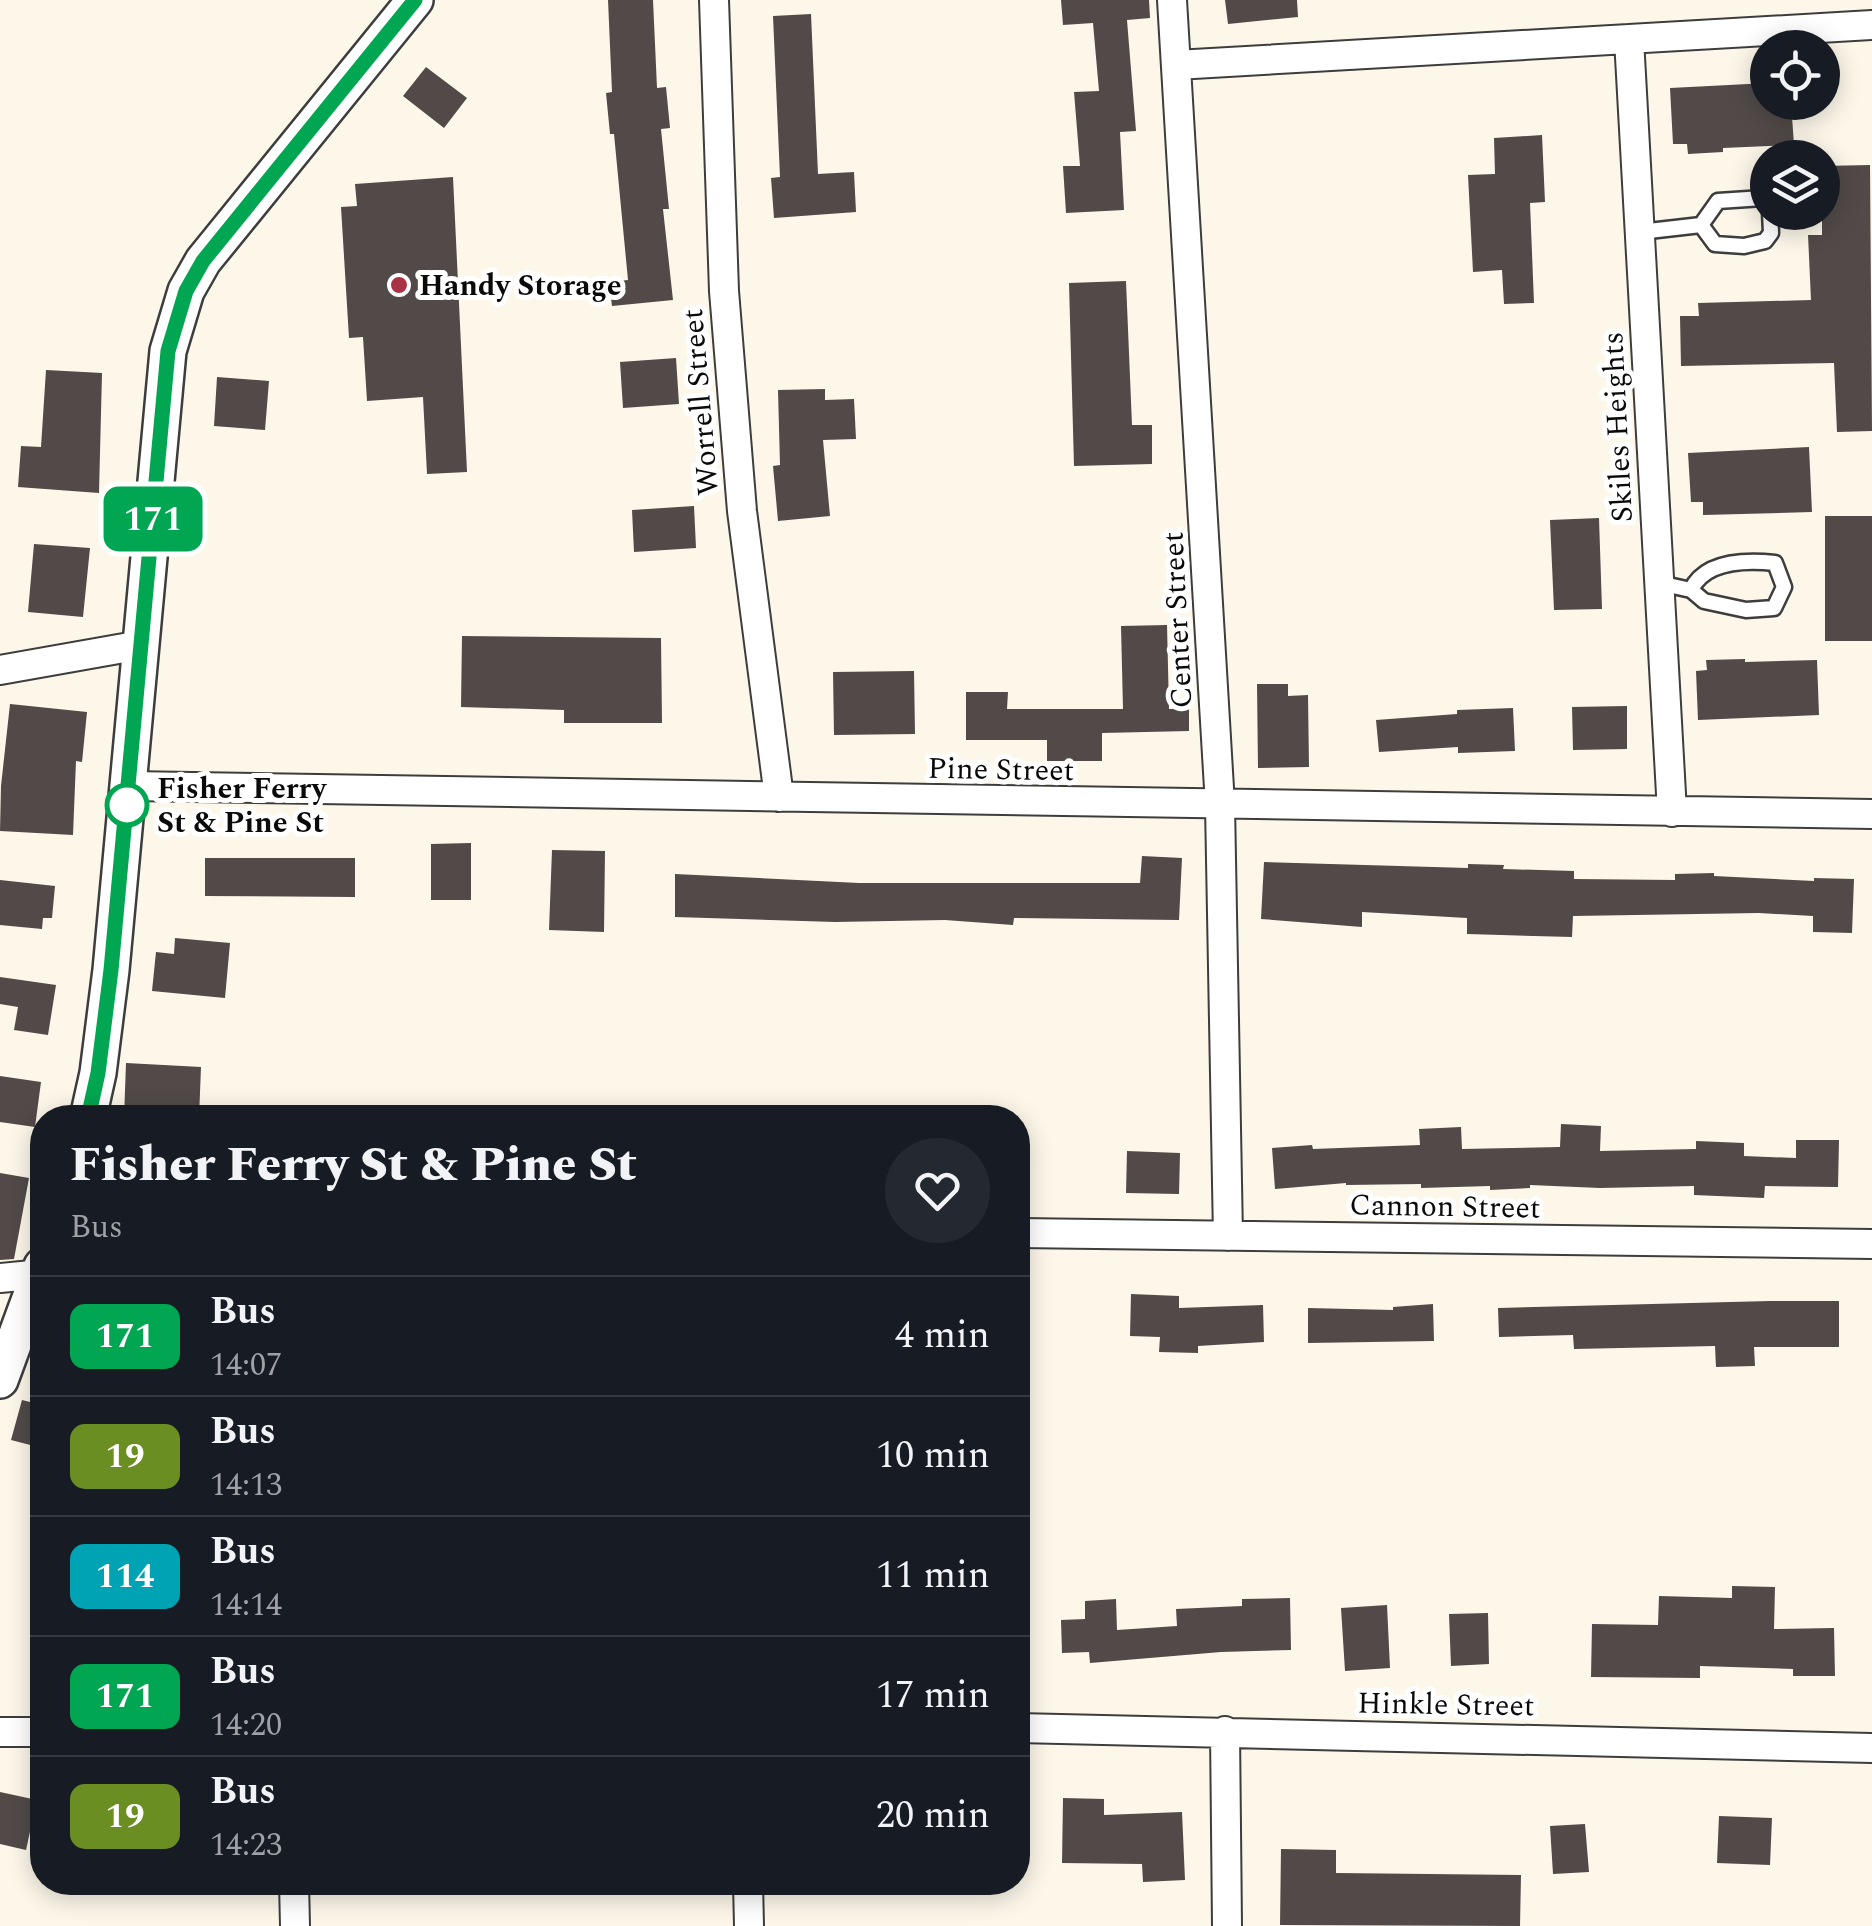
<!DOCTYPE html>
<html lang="en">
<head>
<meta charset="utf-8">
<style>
  :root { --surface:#171b24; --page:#242831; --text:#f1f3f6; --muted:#9ea1a6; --line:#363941 }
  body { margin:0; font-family:Spectral,serif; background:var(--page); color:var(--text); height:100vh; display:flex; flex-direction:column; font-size:38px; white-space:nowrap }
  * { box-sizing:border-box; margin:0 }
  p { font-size:32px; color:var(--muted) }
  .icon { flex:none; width:55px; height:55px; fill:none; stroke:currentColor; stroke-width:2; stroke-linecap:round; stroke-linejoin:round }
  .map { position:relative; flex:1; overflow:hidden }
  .drawer { position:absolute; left:30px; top:1105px; width:1000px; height:790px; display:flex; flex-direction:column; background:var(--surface); border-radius:40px; box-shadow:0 5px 25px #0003 }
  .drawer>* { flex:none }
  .badge { padding:0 20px; border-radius:15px; font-size:35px; line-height:65px }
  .controls { position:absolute; left:1750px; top:30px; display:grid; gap:20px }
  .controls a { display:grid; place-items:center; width:90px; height:90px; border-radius:50%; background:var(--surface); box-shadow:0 5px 25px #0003; font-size:50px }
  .map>.badge { position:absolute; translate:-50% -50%; box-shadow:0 0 0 5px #fff }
  .round { display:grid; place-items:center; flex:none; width:105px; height:105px; border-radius:52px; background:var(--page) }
  .headline { display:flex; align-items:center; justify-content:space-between; height:170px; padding:0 40px }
  h1 { font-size:48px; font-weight:800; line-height:75px }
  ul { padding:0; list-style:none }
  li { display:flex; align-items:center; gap:30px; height:120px; padding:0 40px; border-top:2px solid var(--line) }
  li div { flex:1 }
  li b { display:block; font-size:38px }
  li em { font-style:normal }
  li .badge { min-width:110px; font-weight:700; text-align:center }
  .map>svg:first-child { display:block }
  .building { fill:#514a48 }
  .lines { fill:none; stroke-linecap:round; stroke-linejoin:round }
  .service-casing { stroke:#3d3d3d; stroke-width:19 }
  .minor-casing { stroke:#3d3d3d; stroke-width:32 }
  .tertiary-casing { stroke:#3d3d3d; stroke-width:40 }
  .service { stroke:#fff; stroke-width:14 }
  .minor { stroke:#fff; stroke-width:28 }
  .tertiary { stroke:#fff; stroke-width:35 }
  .line-casing { stroke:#fff; stroke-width:22 }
  .line { stroke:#00a651; stroke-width:15 }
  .poi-dot { fill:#a83345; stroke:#fff; stroke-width:4 }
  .stop-dot { fill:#fff; stroke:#00a651; stroke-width:5 }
  .labels { text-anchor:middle; stroke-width:10; stroke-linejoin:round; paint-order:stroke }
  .poi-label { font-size:30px; font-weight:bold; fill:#0a0a0a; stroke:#fff; text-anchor:start }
  .street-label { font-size:30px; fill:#0a0a0a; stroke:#fff }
  .stop-label { font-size:30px; font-weight:bold; fill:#0a0a0a; stroke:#fff; text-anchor:start }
</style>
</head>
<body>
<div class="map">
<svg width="1872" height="1926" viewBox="0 0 1872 1926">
  <rect width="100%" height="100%" fill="#fcf7e9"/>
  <path class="building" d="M608,0h45l4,88 9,-1 4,41 -9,1 8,80h-6l10,91 -61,6 -3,-24 19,-2 -14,-146h-4l-4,-41 6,-1z
    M1061,0h88l1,18 -23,2 9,111 -16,1 4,78 -58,3 -3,-47h17l-6,-74 25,-1 -6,-68 -30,2z
    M1225,0h72l1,17 -70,7z
    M811,14l7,160 36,-2 2,40 -82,6 -3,-40 9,-1 -7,-161z
    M426,67l41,31 -23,30 -41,-32z
    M1768,83v19h23l3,43 -71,3v4l-35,2 -1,-10h-14l-3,-56z
    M1542,135l3,67 -15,1 4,100 -30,1 -2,-34 -29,2 -5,-97 27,-1 -1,-36z
    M1870,165l2,266 -35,1 -3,-69 -153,3 -1,-50h19l-1,-13 113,-3 -3,-65h14v-69z
    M453,177l14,295 -40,2 -4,-77 -56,4 -4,-64 -14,1 -8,-131 16,-1 -2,-22z
    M1126,281l6,144h20v39l-78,2 -5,-183z
    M676,358l3,46 -56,4 -3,-46z
    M46,370l56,3 -3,120 -81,-6 3,-41 20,1z
    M217,377l52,4 -4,49 -51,-4z
    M825,389v11l29,-1 2,40 -33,1 7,76 -52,5 -5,-55 7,-1 -2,-75z
    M1809,447l3,65 -109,3v-13h-12l-3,-49z
    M694,506l2,42 -62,4 -2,-42z
    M1825,516h47v125h-47z
    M1599,518l3,91 -48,1 -4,-90z
    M34,544l56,4 -7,69 -55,-5z
    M1167,625l2,84h20v22l-87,2v28h-55v-21h-81v-48h42l-1,17h116l-2,-83z
    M462,636l199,2 1,85h-98v-13l-103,-3z
    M1745,659v3l72,-2 2,55 -121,5 -2,-49 11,-1 -1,-10z
    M914,671l1,63 -81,1 -1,-63z
    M1257,684h31v12l20,-1 1,72 -51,1z
    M10,704l77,8 -5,50 -6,-1 -3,74 -73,-4 1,-45z
    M1627,706v43l-54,1 -1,-43z
    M1513,708l2,43 -57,2v-6l-79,5 -3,-32 81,-6v-4z
    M471,843v57h-40v-56z
    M552,850l53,1 -1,81 -55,-2z
    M1142,856l40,2 -3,62 -165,-2 -1,7 -68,-5 -110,2 -160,-5v-43l184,9h281z
    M205,858h150v39l-150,-1z
    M1264,862l204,6v-4l36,1 -1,4 71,2v8l101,1v-6l39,-1v3l100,5v-3l40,1 -2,54 -39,-1v-16l-54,-3 -186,3 -1,21 -105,-3v-16l-105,-6v15l-101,-8z
    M0,880l55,6 -3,32h-9l-1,11 -42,-4z
    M175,938l55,5 -5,55 -73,-7 4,-39 18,2z
    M0,977l56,8 -8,50 -34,-5 4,-23 -18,-3z
    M126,1063l75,4 -2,51h-75z
    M0,1076l41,6 -6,45 -35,-5z
    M1561,1124l40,2 -1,25 96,-2v-8l48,2v13l52,2v-18h43l-1,47 -73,-1 -1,12 -70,-3v-9l-94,2 -70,-3v3l-40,2v-4l-69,2v-4l-75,1v-2l-71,6 -3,-41 40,-3 1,4 107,-4 -1,-16 42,-2 1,22 98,-2z
    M1127,1151l53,2 -1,41 -53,-1z
    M0,1173l29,5 -15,81 -14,1z
    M1131,1294l48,2v12l84,-3 1,37 -66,4v7l-39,-1 1,-15 -30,-1z
    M1770,1301h69v46h-85l1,19 -39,1 -1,-21 -141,3 -1,-14 -74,2 -1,-29z
    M1433,1304l1,37 -126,2v-35l85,2v-3z
    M22,1400l20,5v43l-31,-8z
    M1732,1586l43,1 -1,42 60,-1 1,48h-42v-7l-93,-3v12l-109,-1 1,-53 66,1 1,-29 73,2z
    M1290,1598l1,52 -70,2 -131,11 -1,-11 -27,1 -1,-33 24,-1v-18l31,-2 1,31 60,-4 -1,-17 66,-3v-7z
    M1387,1605l3,63 -45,3 -4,-63z
    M1488,1613l1,51 -38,2 -2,-52z
    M0,1792l37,8 -11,50 -26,-6z
    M1063,1798l41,1v16l78,-3 3,68 -42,2 -1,-18 -80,-1z
    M1719,1816l53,2 -2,47 -53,-2z
    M1585,1824l4,48 -36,2 -3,-48z
    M1281,1849l55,1v23l185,2 -1,51 -240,-1z"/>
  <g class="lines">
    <g class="service-casing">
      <path id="service" d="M1701,225l14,19 29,2 21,-5 6,-8 -1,-21
        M1701,225l17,-24 45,-3 5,7
        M1640,232l61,-7
        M1659,583l32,7 13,11 42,9 28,-2 10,-21 -9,-24c-29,-3 -70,-3 -84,27"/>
    </g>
    <g class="minor-casing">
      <path id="minor" d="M714,0l10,291 18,220 37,286
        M1172,0l48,805 8,431
        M1629,39l43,773
        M1176,65l696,-40
        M0,670l141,-25
        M129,786l1743,28
        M1018,1233l854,11
        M0,1278l42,-4
        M1018,1728l854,20
        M1225,1731l2,195
        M0,1732h42
        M294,1882l1,44
        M748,1882l1,44"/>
    </g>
    <g class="tertiary-casing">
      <path id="tertiary" d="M88,1118l10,-45 13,-103 57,-619 18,-60 17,-30 212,-261
        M0,1380l42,-114"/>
    </g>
    <use href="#service" class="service"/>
    <use href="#minor" class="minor"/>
    <use href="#tertiary" class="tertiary"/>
  </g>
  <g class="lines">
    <g class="line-casing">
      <path id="line" d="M88,1118l10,-45 13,-103 57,-619 18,-60 17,-30 212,-261"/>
    </g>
    <use href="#line" class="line"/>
  </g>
  <circle class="poi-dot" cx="399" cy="285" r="10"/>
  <circle class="stop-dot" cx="127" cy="805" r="20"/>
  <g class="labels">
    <g class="poi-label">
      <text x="419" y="295">Handy Storage</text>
    </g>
    <g class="street-label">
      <text transform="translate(700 402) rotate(-95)" y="10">Worrell Street</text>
      <text transform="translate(1617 427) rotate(-93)" y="10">Skiles Heights</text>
      <text transform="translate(1177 620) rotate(-93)" y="10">Center Street</text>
      <text transform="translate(1001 769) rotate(1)" y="10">Pine Street</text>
      <text transform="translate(1445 1206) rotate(1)" y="10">Cannon Street</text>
      <text transform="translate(1446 1704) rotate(1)" y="10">Hinkle Street</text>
    </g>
    <g class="stop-label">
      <text x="157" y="798">Fisher Ferry<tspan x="157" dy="34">St &amp; Pine St</tspan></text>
    </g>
  </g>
</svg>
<div class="controls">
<a><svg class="icon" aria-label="locate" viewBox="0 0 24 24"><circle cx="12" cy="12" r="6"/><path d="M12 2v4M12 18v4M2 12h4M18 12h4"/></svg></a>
<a><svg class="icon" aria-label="layers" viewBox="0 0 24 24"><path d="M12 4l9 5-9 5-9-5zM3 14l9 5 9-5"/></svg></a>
</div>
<b class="badge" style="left:153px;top:519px;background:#00a651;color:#fff">171</b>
<section class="drawer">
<div class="headline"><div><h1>Fisher Ferry St &amp; Pine St</h1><p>Bus</p></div><a class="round"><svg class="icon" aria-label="heart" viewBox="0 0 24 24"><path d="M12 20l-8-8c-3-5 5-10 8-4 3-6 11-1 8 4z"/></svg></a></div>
<ul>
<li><span class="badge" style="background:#00a651;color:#fff">171</span><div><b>Bus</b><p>14:07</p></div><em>4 min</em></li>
<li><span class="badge" style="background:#6b8e23;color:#fff">19</span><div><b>Bus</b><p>14:13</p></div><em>10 min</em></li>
<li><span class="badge" style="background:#00a3b4;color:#fff">114</span><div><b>Bus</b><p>14:14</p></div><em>11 min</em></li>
<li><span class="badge" style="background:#00a651;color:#fff">171</span><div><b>Bus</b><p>14:20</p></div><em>17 min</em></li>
<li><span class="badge" style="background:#6b8e23;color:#fff">19</span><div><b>Bus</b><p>14:23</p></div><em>20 min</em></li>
</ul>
</section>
</div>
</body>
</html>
